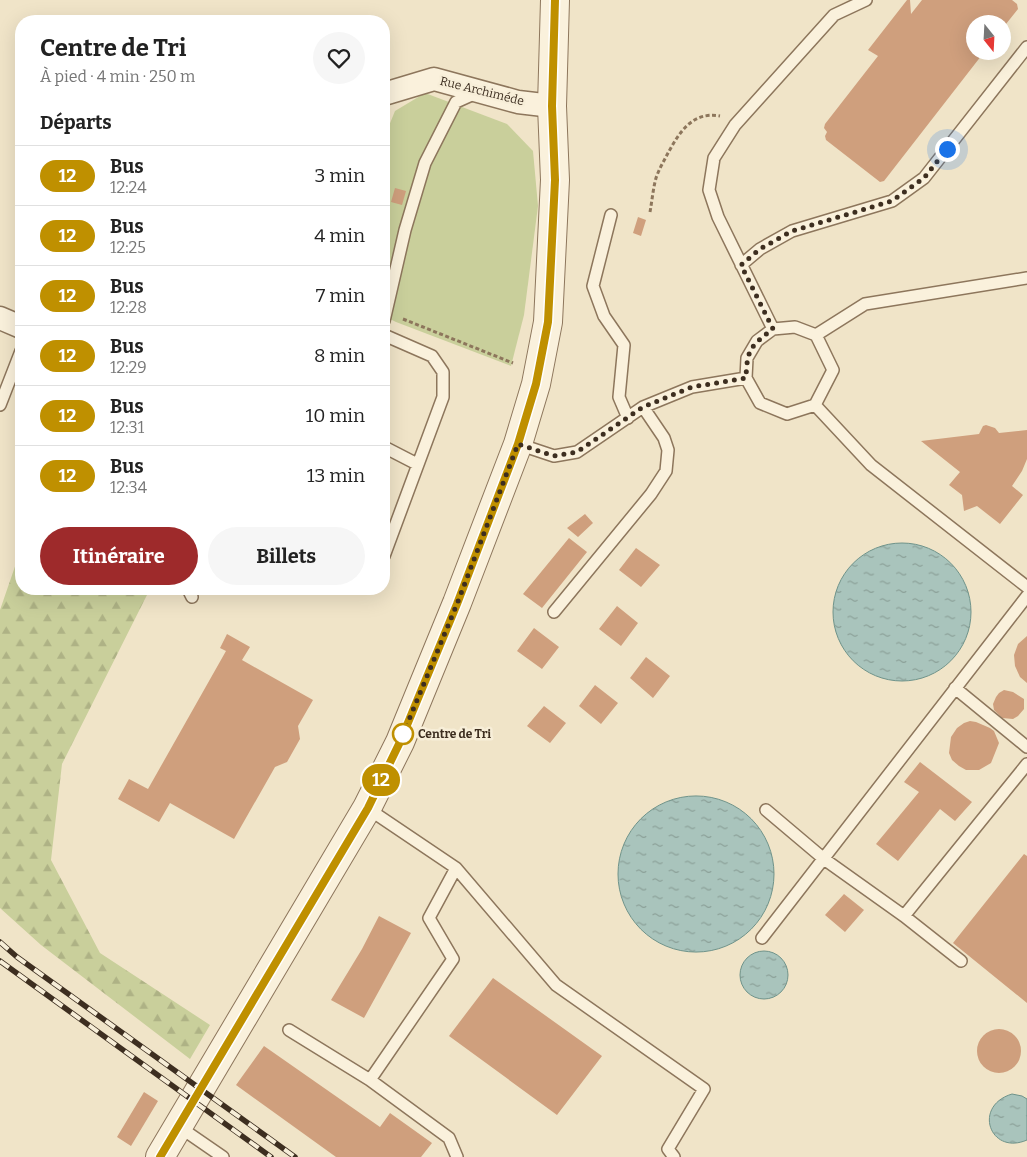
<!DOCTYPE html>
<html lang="fr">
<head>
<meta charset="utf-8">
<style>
  :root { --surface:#fff; --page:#f6f6f6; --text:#222; --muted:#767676; --line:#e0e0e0; --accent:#9e2a2b }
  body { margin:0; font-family:Bitter,serif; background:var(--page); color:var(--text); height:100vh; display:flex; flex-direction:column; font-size:19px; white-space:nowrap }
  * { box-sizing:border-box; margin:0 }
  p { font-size:16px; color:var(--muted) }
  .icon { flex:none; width:28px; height:28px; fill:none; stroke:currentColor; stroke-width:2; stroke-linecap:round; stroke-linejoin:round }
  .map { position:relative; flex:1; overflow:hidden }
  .drawer { position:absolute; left:15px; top:15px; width:375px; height:580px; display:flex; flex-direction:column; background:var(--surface); border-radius:20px; box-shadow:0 5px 20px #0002 }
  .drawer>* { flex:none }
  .badge { padding:0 10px; border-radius:16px; font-size:18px; line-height:32px }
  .needle { width:32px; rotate:162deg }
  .tools { position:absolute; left:966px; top:15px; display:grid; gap:10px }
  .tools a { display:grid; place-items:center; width:45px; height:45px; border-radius:50%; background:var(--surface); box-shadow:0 5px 20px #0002; font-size:25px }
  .you { position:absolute; width:25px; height:25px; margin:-12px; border:4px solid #fff; border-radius:50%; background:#1a73e8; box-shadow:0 0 0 8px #1a73e833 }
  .map>.badge { position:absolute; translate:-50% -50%; box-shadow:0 0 0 2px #fff }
  h2 { padding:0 25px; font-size:19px; line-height:45px }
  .round { display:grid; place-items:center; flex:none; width:52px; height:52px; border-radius:26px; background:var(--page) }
  .headline { display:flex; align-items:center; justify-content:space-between; height:85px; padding:0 25px }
  h1 { font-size:24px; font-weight:700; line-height:38px }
  .primary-button { display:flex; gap:10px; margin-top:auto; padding:10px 25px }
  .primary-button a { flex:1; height:58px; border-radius:30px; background:var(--accent); color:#fff; font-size:20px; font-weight:700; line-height:58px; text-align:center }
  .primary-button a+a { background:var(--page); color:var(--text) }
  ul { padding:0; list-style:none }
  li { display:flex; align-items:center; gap:15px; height:60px; padding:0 25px; border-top:1px solid var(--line) }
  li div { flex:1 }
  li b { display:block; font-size:19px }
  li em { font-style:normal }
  li .badge { min-width:55px; font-weight:700; text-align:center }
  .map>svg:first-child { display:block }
  .grass { fill:#c9cf9b }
  .forest { fill:url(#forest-firs) }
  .water { fill:url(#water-ripples); stroke:#6f938a }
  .building { fill:#cf9f7d }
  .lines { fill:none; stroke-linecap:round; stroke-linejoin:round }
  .service-casing { stroke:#8d765c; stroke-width:14 }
  .minor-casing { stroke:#8d765c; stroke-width:25 }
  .tertiary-casing { stroke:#8d765c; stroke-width:30 }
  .path { stroke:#8d765c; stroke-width:3; stroke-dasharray:4 2.5; stroke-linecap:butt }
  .service { stroke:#faf1dc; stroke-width:11 }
  .minor { stroke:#faf1dc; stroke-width:22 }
  .tertiary { stroke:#faf1dc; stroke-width:28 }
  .rail-casing { stroke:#3d2e20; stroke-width:5.5 }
  .rail { stroke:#f7eed8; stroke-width:4; stroke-dasharray:11; stroke-linecap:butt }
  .line-casing { stroke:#fff; stroke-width:11 }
  .line { stroke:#bf9000; stroke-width:8 }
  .walk { stroke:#3d2e20; stroke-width:5; stroke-dasharray:0 9 }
  .stop-dot { fill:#fff; stroke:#bf9000; stroke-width:2.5 }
  .labels { text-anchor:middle; stroke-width:5; stroke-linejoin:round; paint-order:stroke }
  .street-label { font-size:12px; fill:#3d2e20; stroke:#f7eed8 }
  .stop-label { font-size:12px; font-weight:bold; fill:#3d2e20; stroke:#f7eed8; text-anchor:start }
</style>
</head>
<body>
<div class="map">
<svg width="1027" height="1157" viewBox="0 0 1027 1157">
  <defs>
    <pattern id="forest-firs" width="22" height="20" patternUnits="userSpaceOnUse" patternTransform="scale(1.25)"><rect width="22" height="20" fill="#c9cf9b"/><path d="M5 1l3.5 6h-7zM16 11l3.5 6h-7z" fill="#aeb285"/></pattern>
    <pattern id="water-ripples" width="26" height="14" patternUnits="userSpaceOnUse" patternTransform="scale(1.25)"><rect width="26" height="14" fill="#a9c4bc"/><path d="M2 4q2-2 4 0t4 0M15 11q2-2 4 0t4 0" fill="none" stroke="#8ba098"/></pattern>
  </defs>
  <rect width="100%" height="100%" fill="#f0e4c8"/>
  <path class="grass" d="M425,93l82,31 26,27 5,55 -14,109 -13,51 -115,-44 -12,-6v-178l11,-27z"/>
  <path class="forest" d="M21,549v40h129l-88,175 -11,96 49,93 110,72 -20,34 -149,-114 -41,-37v-298z"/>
  <path class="water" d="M833 612a69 69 0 1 1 138 0a69 69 0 1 1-138 0Z
    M618 874a78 78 0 1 1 156 0a78 78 0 1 1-156 0Z
    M740 975a24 24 0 1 1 48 0a24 24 0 1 1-48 0Z
    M1012,1094l10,2 5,3v41c-37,16 -55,-34 -15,-46z"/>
  <path class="building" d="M907,0h3l1,14 11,-14h90l5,4 1,5 -16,20v-5h-27v27h10l-101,130 -4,1 -54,-42 -1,-4 2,-4 -3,-4 1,-4 53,-68 -10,-6z
    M395,188l11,3 -4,14 -11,-3z
    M638,217l8,3 -5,16 -8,-3z
    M986,425l9,3 4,5 28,-3v29l-5,12 -10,15 11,9 -23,29 -23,-18 -13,5 -2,-16 -13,-10 11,-13 -39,-31 58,-7 4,-8z
    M585,514l8,9 -15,14 -11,-9z
    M569,538l18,14 -45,56 -19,-14z
    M636,548l24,17 -19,22 -22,-17z
    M617,606l21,17 -17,23 -22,-17z
    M534,628l25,19 -17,22 -25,-18z
    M227,634l23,13 -8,13 71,40 -15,26 2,13 -13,23 -12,5 -41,72 -64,-36 -11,19 -41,-23 11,-20 19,10 78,-138 -6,-3z
    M1027,636v47l-7,-6 -5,-11 -1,-11 4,-11z
    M646,657l24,19 -17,22 -23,-20z
    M595,685l23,18 -17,21 -22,-18z
    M1004,690l9,2 11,7v10l-6,7 -5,3 -11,-1 -8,-8 -1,-6 3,-7 3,-4z
    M544,706l22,17 -16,20 -23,-17z
    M970,721l6,1 14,6 4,3 5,12 -8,20 -12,7h-13l-7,-4 -7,-6 -3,-7 2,-16 6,-9 7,-5z
    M920,762l52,40 -17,19 -15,-12 -42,52 -22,-17 43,-52 -15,-10z
    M1024,854l3,2v147l-74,-60z
    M844,894l20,16 -19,22 -20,-17z
    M379,916l32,17 -47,85 -33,-18 31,-51z
    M493,978l109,78 -45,59 -108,-79z
    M977 1051a22 22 0 1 1 44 0a22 22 0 1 1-44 0Z
    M264,1046l116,81 10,-14 42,30 -11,14h-85l-100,-72z
    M144,1092l14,9 -27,45 -14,-9z"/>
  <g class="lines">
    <g class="service-casing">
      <path id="service" d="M611,215l-18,71 11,30 20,29 -5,52 9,21
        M741,265l19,-16 32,-18 100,-30 32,-23 103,-131
        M384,321l21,-91 20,-67 31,-61 20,-9
        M795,327l21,8 17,35 -18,35 -28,9 -27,-11 -14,-25 1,-20 10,-17 16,-12z
        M773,329l-55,-112 -9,-27 5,-32 21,-33 99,-110 32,-15
        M384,335l48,21 11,16v25l-59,159
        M816,335l49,-31 162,-26
        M0,405l21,-54
        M815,405l56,60 156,122
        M518,444l36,12 23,-4 66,-45 49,-20 54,-9
        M384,447l33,17
        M188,589l4,8
        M554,612l97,-118 15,-23 2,-21 -4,-12 -21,-31
        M955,688l72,59
        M367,808l89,60 100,117 148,104 -36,60 6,8
        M766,810l58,49 80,57 57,45
        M904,916l123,-152
        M762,938l265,-342
        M289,1030l81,50 79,58 8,19
        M370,1080l83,-121 -24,-41 27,-50
        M178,1126l45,31"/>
    </g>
    <g class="minor-casing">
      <path id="minor" d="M384,94l50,-15 84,23 34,4
        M0,318l21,9"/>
    </g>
    <g class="tertiary-casing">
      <path id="tertiary" d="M160,1157l207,-349 33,-66 57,-139 61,-159 18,-60 12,-62 7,-142 -3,-74 3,-106"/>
    </g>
    <path class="path" d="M650,212c2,-11 3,-23 6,-34 3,-9 8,-17 12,-25 11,-20 24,-42 52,-37
      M403,319l110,44"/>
    <use href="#service" class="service"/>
    <use href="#minor" class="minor"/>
    <use href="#tertiary" class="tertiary"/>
    <g class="rail-casing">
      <path id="rail" d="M0,942l17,15 278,200
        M0,961l271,196"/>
    </g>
    <use href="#rail" class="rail"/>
  </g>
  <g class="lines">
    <g class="line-casing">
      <path id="line" d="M160,1157l208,-349 32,-66 57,-138 61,-160 18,-60 12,-62 7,-142 -3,-74 3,-106"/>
    </g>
    <use href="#line" class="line"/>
    <path class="walk" d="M403,734l54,-130 61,-160 36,12 23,-4 66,-45 49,-20 54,-9c1,-28 4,-32 27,-49l-32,-64 19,-16 32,-18 100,-30 32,-23 23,-29"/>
  </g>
  <circle class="stop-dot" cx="403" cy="734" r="10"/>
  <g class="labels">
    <g class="street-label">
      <text transform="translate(482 91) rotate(14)" y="4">Rue Archiméde</text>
    </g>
    <g class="stop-label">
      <text x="418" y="738">Centre de Tri</text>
    </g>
  </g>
</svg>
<div class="tools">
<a><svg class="needle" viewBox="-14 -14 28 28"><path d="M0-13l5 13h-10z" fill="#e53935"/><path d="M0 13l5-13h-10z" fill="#767676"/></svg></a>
</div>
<div class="you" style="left:947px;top:149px"></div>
<b class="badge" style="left:381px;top:780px;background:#bf9000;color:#fff">12</b>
<section class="drawer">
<div class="headline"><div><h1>Centre de Tri</h1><p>À pied · 4 min · 250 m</p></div><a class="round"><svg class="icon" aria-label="heart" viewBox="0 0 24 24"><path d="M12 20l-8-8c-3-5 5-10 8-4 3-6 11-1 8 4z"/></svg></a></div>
<h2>Départs</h2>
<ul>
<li><span class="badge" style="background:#bf9000;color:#fff">12</span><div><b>Bus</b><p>12:24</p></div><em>3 min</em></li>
<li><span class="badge" style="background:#bf9000;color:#fff">12</span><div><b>Bus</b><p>12:25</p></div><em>4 min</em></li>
<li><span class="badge" style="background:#bf9000;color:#fff">12</span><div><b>Bus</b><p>12:28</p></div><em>7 min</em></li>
<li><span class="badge" style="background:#bf9000;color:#fff">12</span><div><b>Bus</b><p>12:29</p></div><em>8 min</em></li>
<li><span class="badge" style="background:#bf9000;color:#fff">12</span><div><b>Bus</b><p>12:31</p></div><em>10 min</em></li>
<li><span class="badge" style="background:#bf9000;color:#fff">12</span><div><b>Bus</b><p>12:34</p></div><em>13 min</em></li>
</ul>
<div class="primary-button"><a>Itinéraire</a><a>Billets</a></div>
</section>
</div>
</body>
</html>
